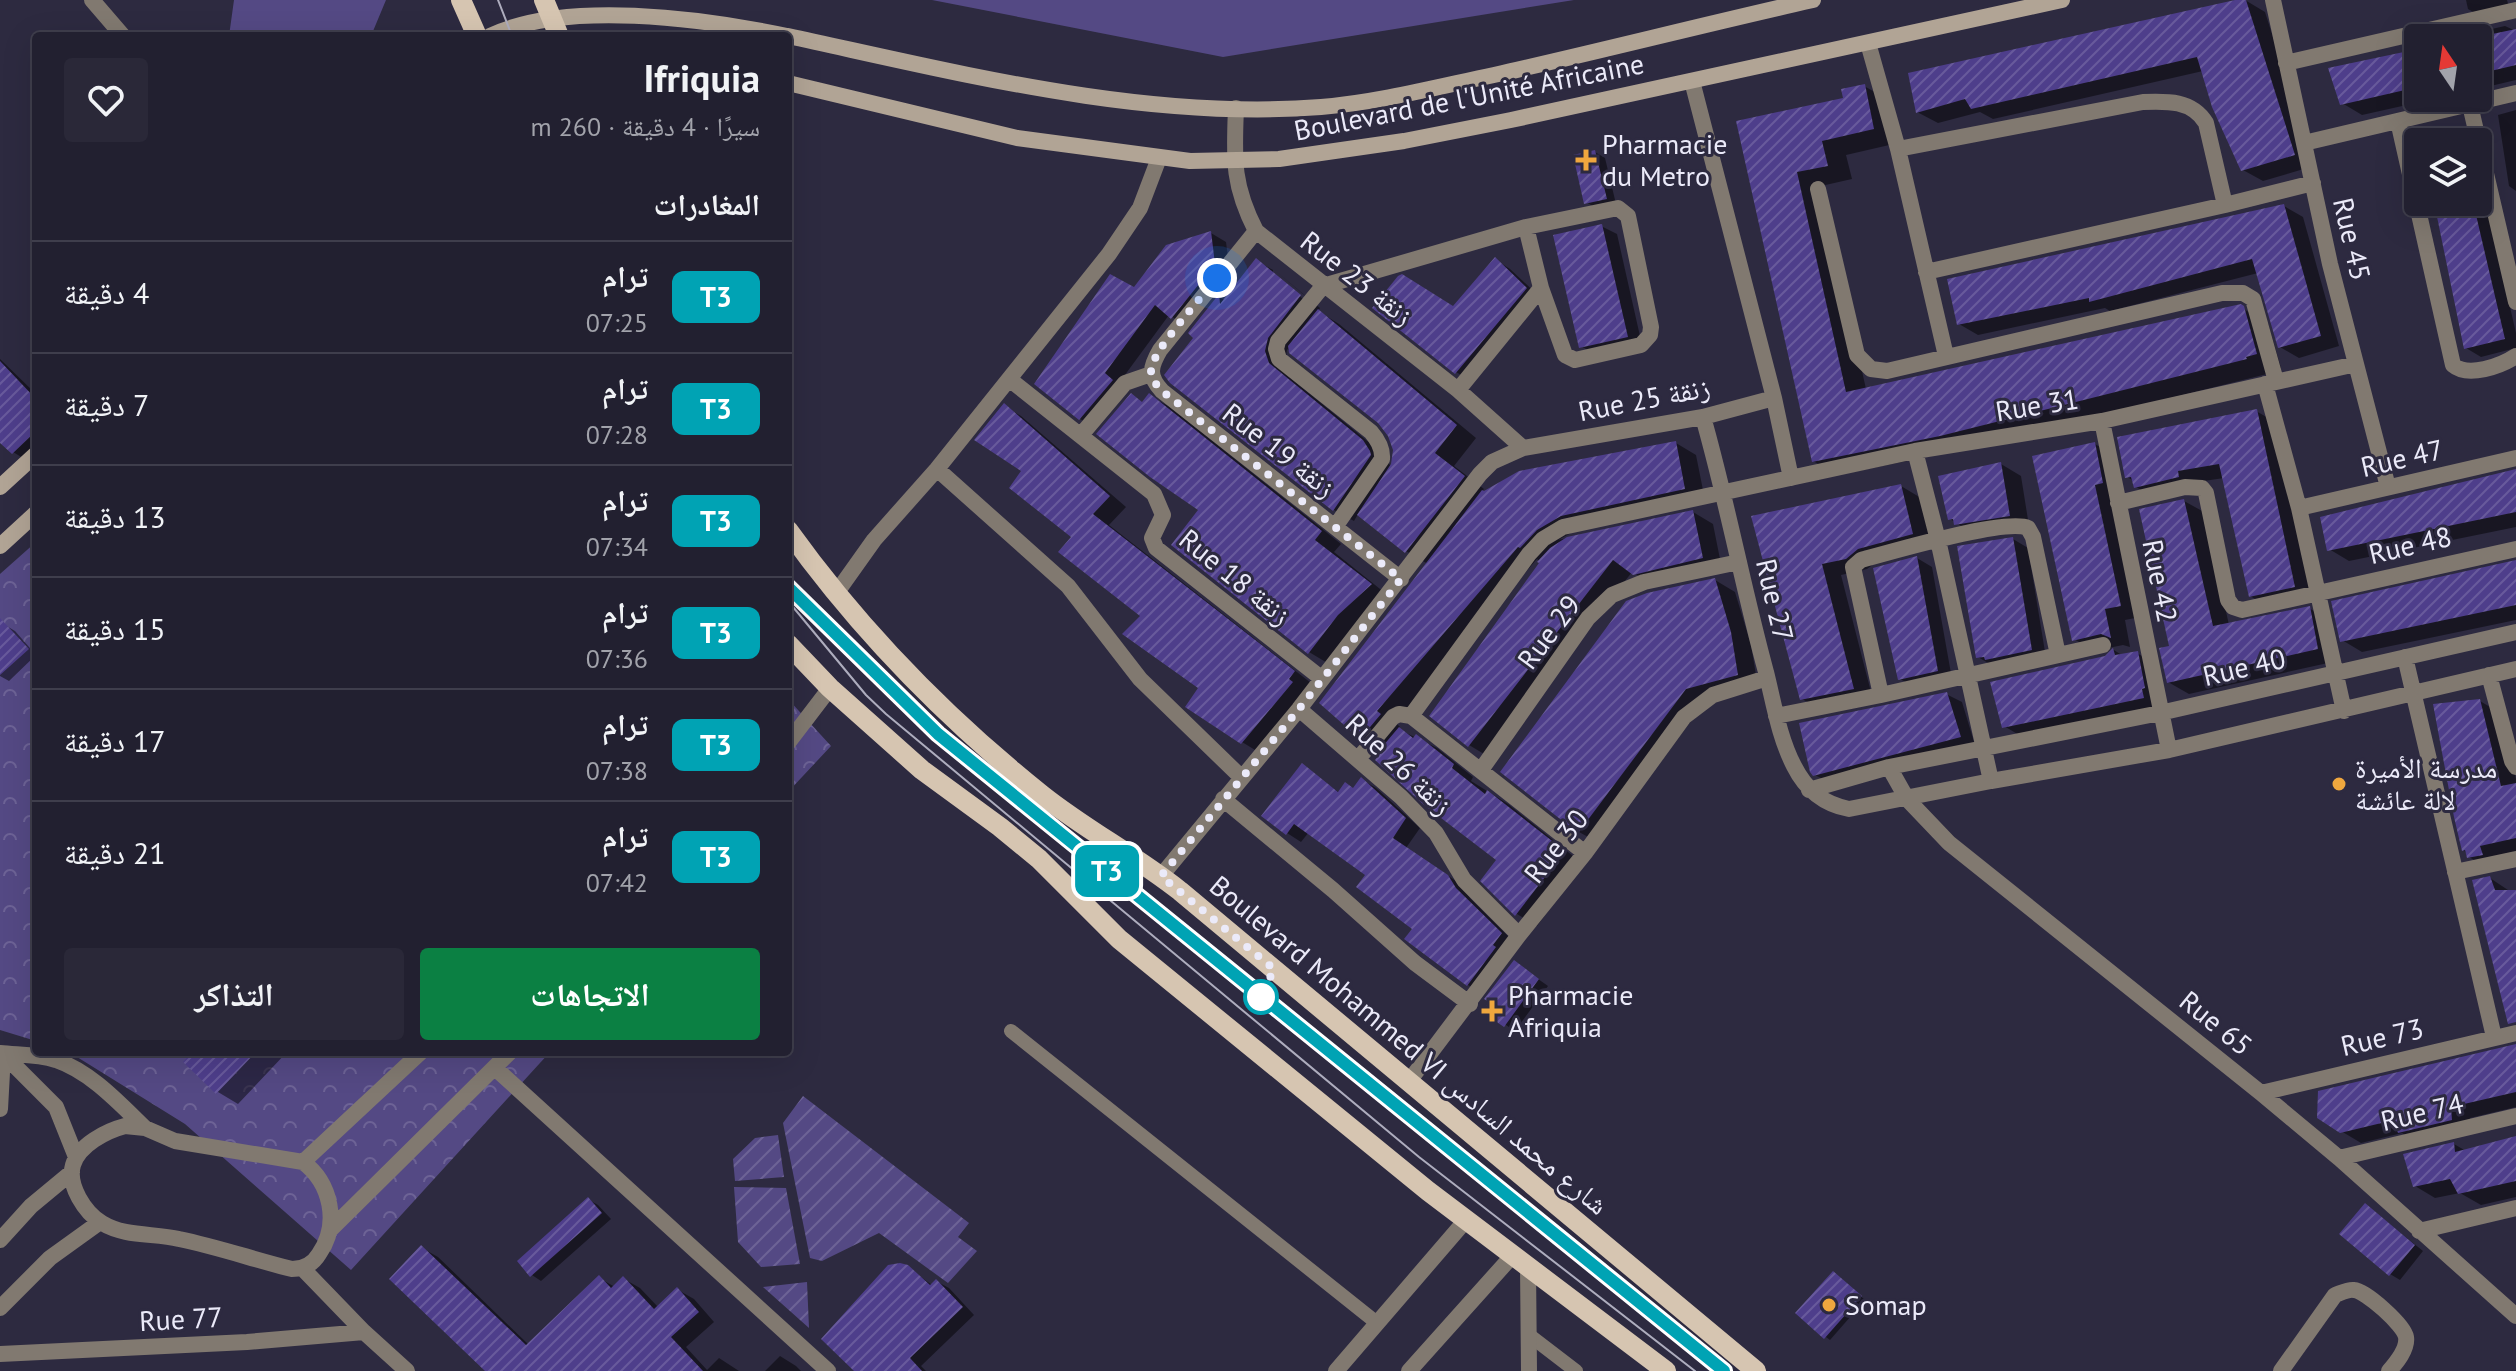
<!DOCTYPE html>
<html lang="ar">
<head>
<meta charset="utf-8">
<style>
  :root { --surface:#222030; --page:#2a2838; --text:#f1f3f6; --muted:#a2a3ab; --line:#3f3e4c; --accent:#0b8043 }
  body { margin:0; font-family:"PT Sans","Noto Naskh Arabic",sans-serif; background:var(--page); color:var(--text); direction:rtl; height:100vh; display:flex; flex-direction:column; font-size:30px; white-space:nowrap }
  * { box-sizing:border-box; margin:0 }
  p { font-size:26px; color:var(--muted) }
  .icon { flex:none; width:44px; height:44px; fill:none; stroke:currentColor; stroke-width:2; stroke-linecap:round; stroke-linejoin:round }
  .map { position:relative; flex:1; overflow:hidden; direction:ltr }
  .side { position:absolute; left:32px; top:32px; width:760px; height:1024px; display:flex; flex-direction:column; background:var(--surface); border-radius:8px; box-shadow:0 8px 32px #0002,0 0 0 2px var(--line); direction:rtl }
  .side>* { flex:none }
  .badge { padding:0 16px; border-radius:12px; font-size:28px; line-height:52px }
  .needle { width:52px; rotate:347deg }
  .fabs { position:absolute; left:2404px; top:24px; display:grid; gap:16px }
  .fabs a { display:grid; place-items:center; width:88px; height:88px; border-radius:8px; background:var(--surface); box-shadow:0 8px 32px #0002,0 0 0 2px var(--line); font-size:40px }
  .you { position:absolute; width:40px; height:40px; margin:-20px; border:6px solid #fff; border-radius:50%; background:#1a73e8; box-shadow:0 0 0 12px #1a73e833 }
  .map>.badge { position:absolute; translate:-50% -50%; box-shadow:0 0 0 4px #fff }
  h2 { padding:0 32px; font-size:30px; line-height:72px }
  .round { display:grid; place-items:center; flex:none; width:84px; height:84px; border-radius:8px; background:var(--page) }
  .overview { display:flex; align-items:center; justify-content:space-between; height:136px; padding:0 32px }
  h1 { font-size:38px; font-weight:700; line-height:60px }
  .primary-button { display:flex; gap:16px; margin-top:auto; padding:16px 32px }
  .primary-button a { flex:1; height:92px; border-radius:8px; background:var(--accent); color:#fff; font-size:32px; font-weight:700; line-height:92px; text-align:center }
  .primary-button a+a { background:var(--page); color:var(--text) }
  ul { padding:0; list-style:none }
  li { display:flex; align-items:center; gap:24px; height:112px; padding:0 32px; border-top:2px solid var(--line) }
  li div { flex:1 }
  li b { display:block; font-size:30px }
  li em { font-style:normal }
  li .badge { min-width:88px; font-weight:700; text-align:center }
  .map>svg:first-child { display:block }
  .grass { fill:#544984 }
  .park { fill:url(#park-crowns) }
  .garden { fill:url(#garden-furrows) }
  .shadow { fill:#0007; fill-rule:evenodd }
  .building { fill:url(#building-hatch) }
  .lines { fill:none; stroke-linecap:round; stroke-linejoin:round }
  .service { stroke:#817970; stroke-width:14 }
  .minor { stroke:#817970; stroke-width:16 }
  .tertiary { stroke:#817970; stroke-width:16 }
  .secondary { stroke:#b1a495; stroke-width:16 }
  .primary { stroke:#d6c5b1; stroke-width:20 }
  .tram { stroke:#aeadbe; stroke-width:2 }
  .line-casing { stroke:#fff; stroke-width:18 }
  .line { stroke:#00a3b4; stroke-width:12 }
  .walk { stroke:#ebeaf9; stroke-width:8; stroke-dasharray:0 14.4 }
  .poi-dot { fill:#efa73e; stroke:#2d2a40; stroke-width:3 }
  .stop-dot { fill:#fff; stroke:#00a3b4; stroke-width:4 }
  .labels { text-anchor:middle; stroke-width:6; stroke-linejoin:round; paint-order:stroke }
  .street-label { font-size:28px; fill:#ebeaf9; stroke:#2d2a40 }
  .poi-label { font-size:28px; fill:#ebeaf9; stroke:#2d2a40; text-anchor:start }
</style>
</head>
<body>
<div class="map">
<svg width="2516" height="1371" viewBox="0 0 2516 1371">
  <defs>
    <pattern id="park-crowns" width="20" height="18" patternUnits="userSpaceOnUse" patternTransform="scale(2)"><rect width="20" height="18" fill="#544984"/><path d="M2 6a3 3 0 1 1 6 0M12 15a3 3 0 1 1 6 0" fill="none" stroke="#6d6396"/></pattern>
    <pattern id="garden-furrows" width="10" height="10" patternUnits="userSpaceOnUse" patternTransform="scale(2)"><rect width="10" height="10" fill="#544984"/><path d="M-1 1l2-2M0 10L10 0M9 11l2-2" fill="none" stroke="#6d6396"/></pattern>
    <pattern id="building-hatch" width="6" height="6" patternUnits="userSpaceOnUse" patternTransform="scale(2)"><rect width="6" height="6" fill="#4e3e8b"/><path d="M-1 1l2-2M0 6l6-6M5 7l2-2" fill="none" stroke="#685a9c"/></pattern>
  </defs>
  <rect width="100%" height="100%" fill="#2d2a40"/>
  <path class="grass" d="M234,0h152l-15,36h-142z
    M932,0h642l-351,57z"/>
  <path class="park" d="M36,542v499l-36,-11v-456z
    M788,699l43,47 -43,46z
    M69,1052h481l-199,218 -166,-146z"/>
  <path class="garden" d="M803,1096l166,127 -11,14 19,14 -29,32 -69,-50 -57,28 -12,-3 -27,-135z
    M778,1135l6,42 -49,4 -2,-22 22,-21z
    M734,1187l52,1 14,76 -39,3 -23,-25z
    M807,1282l2,46 -46,-41z"/>
  <path class="shadow" d="M2245,0l20,12 49,154 -51,15 -20,-11 -40,-99 -210,48 -13,-7 -42,11 -21,-11z
    M2466,0h41l2,7 -31,8 -10,-6z
    M2505,26l11,5v49l-38,9v-51h-3l-1,-5z
    M2418,51v47h20l-76,17 -20,-12z
    M1864,86l25,14 9,43 -52,12 6,24 -31,7 45,203 374,-82 28,16 13,45 -11,3 1,2 -305,76 -128,26 -25,-14 -75,-338 107,-24z
    M2516,110v81l-7,-5 -11,-71z
    M2456,131l16,11h-49v-3z
    M1595,152l10,6 11,46 -20,4 -10,-6z
    M2478,168l38,165v15l-35,9 -15,-9 -30,-146h42z
    M2284,206l19,11 36,129 -40,12 -19,-11 -22,-74 -148,38 -5,-3 -127,27 -19,-11z
    M1601,226l16,8 25,111 -46,10 -15,-9z
    M1211,233l15,9 4,31 -43,53 -18,-11 -50,68 -24,44 -15,-8 55,-130 33,-42z
    M1496,260l14,9 31,29 -70,83 -15,-9z
    M1257,261l16,9v5l35,28 2,-3 -33,-28 43,36 -2,3 21,13 137,114 -22,28 30,23 -7,8 199,-54 20,12 9,45 -123,27 -24,13 135,-28 20,12 9,45 -67,16 -23,-13 -143,185 -20,-12 73,-182 -5,-4 -141,164 4,4 -2,2 39,19 36,29 -2,4 37,23 75,60 -46,62 -20,-12 -34,-34 16,-20 -116,-111 -21,-12 -40,-34 106,-139 -22,-13 -48,-37 -4,7 -20,-11 -143,-177 29,-36 5,3zM1287,349l92,73 10,13 6,15 -2,20 -10,-16 -95,-78 -3,-12z
    M0,359l36,35v59l-8,8 -15,-9 -13,-12z
    M1150,396l20,11 171,137 -7,8 56,45 -61,67 -20,-12 -108,-143 -57,-106z
    M1004,406l17,10 105,91 -17,18 202,158 -51,70 -18,-11 -42,-55 -126,-151 -50,-66z
    M2256,411l21,12 37,175 -43,10 -21,-12 -26,-118 -27,4 -41,16 -20,-11 -2,-6 -7,-4z
    M2095,444l20,12 25,161 -15,3 5,27 -7,-2 -29,6 -20,-12z
    M2001,464l20,12 8,50 -53,9 -26,-16z
    M2516,471v56l-167,34 -20,-12z
    M1901,486l20,12 11,48 -53,14 -12,9 -26,6 32,125 -51,10 -20,-11 -48,-181z
    M2184,501l20,11 25,113 80,-17 20,12 8,41 -148,33 -21,-12z
    M2013,539l15,9 18,110 -53,8 -15,-9z
    M1917,558l15,9 20,112 -37,8 -15,-8z
    M2516,561v59l-154,32 -20,-12z
    M1715,580l20,12 16,53 7,42 -51,13 -108,143 -20,-11z
    M5,625l10,6 21,24 -27,26 -9,-5v-46z
    M2114,650l9,6 14,-3 15,9 6,44 -139,29 -15,-9z
    M1946,694l16,8 13,43 -145,38 -15,-8z
    M2480,701l20,12 16,66v74l-27,16 -20,-12 -6,-8z
    M1302,766l38,27 14,-3 8,-10 14,8 44,40 -14,20 56,37 8,13 45,45 -33,50 -14,-8 -100,-111 -59,-42 -8,10 -14,-9z
    M2490,878l21,14h5v115z
    M1524,969l24,17 -33,45 -30,-20z
    M2516,1046v61l-46,11 1,12 -52,13 -17,-10 -41,10 -20,-12z
    M195,1052h92l-49,52 -20,-12z
    M2516,1138v59l-35,8 -21,-12 -25,5 -20,-12 39,-42 12,7z
    M589,1200l9,5 13,14 -70,62 -9,-6z
    M2366,1205l57,46 -23,29 -10,-6z
    M422,1248l16,9 91,88 70,-67 16,9 9,-8 16,9 18,19 20,-17 16,9 20,23 -28,25 21,23 12,-12 20,13h-252z
    M907,1267l25,18 4,-4 13,7 25,27 -53,51 5,5h-62z
    M1838,1276l27,24 -35,40 -4,-3z
    M780,1356l16,10 5,5h-36z"/>
  <path class="building" d="M2235,0h11l49,155 -54,16 -29,-64 -15,-50 -226,52 -6,-10 -49,14 -8,-40z
    M2516,29v36l-38,9v-37z
    M2418,49v38l-78,18 -12,-37z
    M1865,84l9,45 -52,12 6,25 -31,6 49,220 395,-88 3,2 13,48 -11,3 1,2 -307,77 -128,26 -76,-341 107,-23 -2,-9z
    M1595,150l12,49 -23,5 -11,-49z
    M2434,202h39l32,137 -41,10z
    M2284,204l37,132 -43,12 -26,-89 -163,43v-4l-132,27 -10,-46z
    M1602,224l26,113 -49,11 -26,-113z
    M1211,231l4,33 -44,55 -16,-14 -50,68 8,7 -34,40 -45,-36 76,-110 24,13 32,-42z
    M1495,257l32,31 -72,86 -83,-66 26,-32 4,-2 51,32z
    M1256,258l45,37 -33,43 -3,13 4,12 94,77 7,11 1,4 -38,56 -163,-128 -6,-8 29,-37 -5,-5 31,-39 1,10z
    M1318,309l139,116 -22,28 30,23 -60,77 -48,-38 34,-51 2,-14 -5,-14 -10,-13 -89,-70 -1,-7z
    M0,361l36,38v32l-24,23 -12,-11z
    M1131,393l11,9 7,-9 173,138 -7,9 57,44 -34,31 -30,39 -137,-109 27,-35 -48,-33 -54,-43z
    M1004,403l106,93 -17,18 202,157 -6,8 4,3 -52,62 -56,-37 13,-19 -76,-54 18,-18 -82,-64 13,-15 -62,-49 12,-17 -47,-31z
    M2257,409l38,178 -46,10 -30,-133 -41,7 1,6 -45,11 -3,-11 -6,1 -8,-41z
    M1676,441l9,48 -124,27 -24,14 -17,18 -2,-1 -141,164 4,3 -21,25 -41,-36 163,-213 2,1 35,-20z
    M2095,442l8,41 -8,2 26,121 -16,3 6,29 -10,-4 -29,7 -40,-185z
    M2001,462l9,54 -56,9 -1,-6 -5,1 -10,-44z
    M2516,469v43l-189,39 -7,-34z
    M1901,484l12,50 -55,15 -12,10 -24,5 32,125 -54,11 -49,-184z
    M2184,499l29,127 97,-20 8,43 -151,34 -8,-35 10,-2 -30,-137z
    M1693,510l10,48 -70,17 -20,-15 -145,187 -39,-31 110,-153 -2,-1 13,-14 17,-11z
    M2013,537l19,113 -47,10 -1,-3 -8,1 -19,-112z
    M1917,556l21,115 -40,9 -25,-112z
    M2516,560v45l-176,37 -9,-41z
    M1715,578l16,54 7,43 -52,14 -108,144 -78,-61 126,-171 21,-8z
    M0,618l29,31 -29,26z
    M2113,648l2,7 23,-4 7,37 -3,1 2,9 -142,30 -12,-46 115,-26z
    M1947,692l14,45 -148,39 -3,-4 -11,-49z
    M2480,699l21,87 15,-3v55l-36,8 3,9 -16,3 -2,-8 -3,1 -8,-34 -21,-113z
    M1399,727l14,11 3,-4 38,30 -2,4 33,26 2,-4 78,61 -50,65 -35,-35 16,-21 -72,-55 -49,-45 4,-5 -2,-2z
    M1302,763l36,29 7,-10 8,6 8,-11 45,41 -13,20 55,37 8,13 46,45 -9,12 3,2 -29,39 -63,-47 8,-10 -56,-42 9,-12 -71,-51 -8,11 -25,-19z
    M2490,876l5,14h21v132l-8,2 -36,-144z
    M1514,960l25,19 -35,48 -22,-15 7,-10 -5,-3z
    M2516,1044v48l-65,15 1,13 -54,13 -4,-13 -54,13 -23,-15 1,-27z
    M192,1052h64l-40,42 -33,-32z
    M2516,1136v45l-58,13 -8,-15 -37,8 -10,-33 51,-12 1,10z
    M588,1197l14,16 -72,64 -13,-16z
    M2365,1203l50,42 -26,31 -50,-42z
    M421,1245l105,100 73,-70 12,13 12,-12 31,33 23,-22 22,25 -28,25 32,34h-218l-96,-92z
    M900,1263l8,2 22,20 6,-6 27,28 -53,51 12,13h-68l-33,-32 67,-74z
    M1833,1271l29,25 -38,43 -29,-26z"/>
  <g class="lines">
    <path class="service" d="M1011,1031l366,292
      M1529,1335l47,36"/>
    <path class="minor" d="M92,0l31,36
      M2273,0l57,264 58,223
      M1868,43l30,106 48,207
      M2286,63l230,-53
      M1692,81l82,317 17,80
      M2470,105l46,197
      M1236,108c-2,51 -4,76 20,123l202,159 65,58
      M2398,121l55,244c15,13 48,1 63,-9
      M2304,143l212,-50
      M1898,149l245,-47c24,-1 49,-2 63,21l19,82
      M1818,189l39,166 14,14 16,2 335,-78h21l10,6 23,82
      M1256,231l-96,119c-10,17 -12,26 2,41l239,188
      M1926,272l299,-67 88,-22
      M1009,379l145,115 9,21 -11,23 4,10 165,130
      M2265,384l34,124 45,203
      M1458,390l83,-102
      M1703,417c24,84 40,171 63,255 8,32 13,65 28,94 12,24 29,38 55,43l142,-28 178,-31 347,-81
      M2102,421l67,329
      M1081,435l44,-52 26,-9
      M1915,451l23,89 53,241
      M937,469l131,117 72,93 102,99
      M2118,503l67,-16 17,1 4,5 22,107 5,7 9,3 274,-61
      M2299,508l217,-50
      M1335,527l47,-68c1,-11 -4,-19 -11,-27l-92,-73 -3,-10 2,-8 45,-55 203,-59 92,-19 10,8 23,111 -1,8 -9,10 -66,15 -10,-5 -24,-67 -15,-61
      M837,592l37,-52 63,-71 172,-215 31,-46 19,-50
      M2405,657l89,380
      M2489,675l23,86 4,6
      M1881,695l-28,-128 8,-7c29,-8 145,-42 167,-32l5,9 25,118
      M1299,709l102,88 35,36 28,47 55,55
      M1411,716l118,-162 14,-15 20,-12 352,-76 187,-30 254,-57
      M1776,716l105,-21 222,-50
      M788,743l42,-55
      M1358,759l35,-42 6,-3 12,2 174,137
      M1889,767l18,32 42,44 312,250 78,65 177,158
      M1481,770l107,-152 24,-23 32,-13 95,-20
      M1809,790l80,-23 271,-54 356,-81
      M1223,799l110,91 82,73 55,41
      M2455,872l61,-13
      M1161,876l138,-167 181,-235 12,-12 31,-14 180,-31 71,-19
      M0,1053c19,2 37,1 56,7 35,12 63,43 89,68
      M3,1054l53,53 20,50
      M495,1068l333,303
      M1410,1080l109,-145 66,-82 99,-136 29,-22 54,-17
      M2261,1093l255,-60
      M0,1109l3,-55
      M125,1126l20,2 30,13 128,21c28,21 37,62 16,92 -6,10 -15,15 -27,15 -37,-9 -74,-22 -113,-30 -25,-6 -54,-2 -77,-16 -17,-10 -35,-38 -29,-58 6,-20 33,-34 52,-39z
      M2339,1158l177,-42
      M303,1162l118,-110
      M331,1229l179,-177
      M2419,1231l97,-23
      M0,1240l31,-34 41,-34
      M1528,1267l1,104
      M303,1269l61,63 43,39
      M0,1308l50,-50 50,-36
      M0,1354l247,-12 117,-10
      M2281,1371l54,-76c6,-2 13,-6 19,-5 12,1 50,35 52,47 2,12 -10,26 -17,34"/>
    <path class="tertiary" d="M1336,1371l130,-151
      M1409,1371l104,-116"/>
    <path class="secondary" d="M490,36c75,-36 211,-18 297,0
      M788,36c172,37 356,85 533,71 58,-5 116,-20 173,-32 107,-24 212,-51 319,-75
      M788,83l229,55 173,23 89,-2 125,-18 107,-21 551,-120
      M0,487l36,-33
      M0,546l36,-33"/>
    <path class="primary" d="M461,0l16,36
      M544,0l15,36
      M788,530c71,99 159,189 254,265 44,35 94,61 138,96 193,159 385,319 576,480
      M788,644l42,44 92,82 78,57 39,32 80,80 309,252 238,180"/>
    <path class="tram" d="M498,0l14,36
      M788,587l150,147 786,637
      M788,601l78,94 20,19 533,443 276,214"/>
  </g>
  <g class="lines">
    <g class="line-casing">
      <path id="line" d="M788,587l150,147 786,637"/>
    </g>
    <use href="#line" class="line"/>
    <path class="walk" d="M1217,278c-14,18 -65,73 -66,92 0,10 5,14 11,21l239,188 -102,130 -138,167 113,93 -13,28"/>
  </g>
  <g class="poi-dot">
    <path d="M1582 148h8v8h8v8h-8v8h-8v-8h-8v-8h8z"/>
    <circle cx="2339" cy="784" r="8"/>
    <path d="M1488 999h8v8h8v8h-8v8h-8v-8h-8v-8h8z"/>
    <circle cx="1829" cy="1305" r="8"/>
  </g>
  <circle class="stop-dot" cx="1261" cy="997" r="16"/>
  <g class="labels">
    <g class="street-label">
      <text transform="translate(1469 97) rotate(-11)" y="10">Boulevard de l'Unité Africaine</text>
      <text transform="translate(2352 239) rotate(77)" y="10">Rue 45</text>
      <text transform="translate(1357 278) rotate(38)" y="10">Rue 23 زنقة</text>
      <text transform="translate(1644 399) rotate(-11)" y="10">Rue 25 زنقة</text>
      <text transform="translate(2037 405) rotate(-9)" y="10">Rue 31</text>
      <text transform="translate(1279 450) rotate(38)" y="10">Rue 19 زنقة</text>
      <text transform="translate(2402 458) rotate(-13)" y="10">Rue 47</text>
      <text transform="translate(2410 545) rotate(-13)" y="10">Rue 48</text>
      <text transform="translate(1235 577) rotate(39)" y="10">Rue 18 زنقة</text>
      <text transform="translate(2160 581) rotate(79)" y="10">Rue 42</text>
      <text transform="translate(1775 600) rotate(77)" y="10">Rue 27</text>
      <text transform="translate(1549 632) rotate(-53)" y="10">Rue 29</text>
      <text transform="translate(2244 667) rotate(-13)" y="10">Rue 40</text>
      <text transform="translate(1399 764) rotate(43)" y="10">Rue 26 زنقة</text>
      <text transform="translate(1556 846) rotate(-52)" y="10">Rue 30</text>
      <text transform="translate(2216 1023) rotate(39)" y="10">Rue 65</text>
      <text transform="translate(2382 1037) rotate(-13)" y="10">Rue 73</text>
      <text transform="translate(1409 1045) rotate(40)" y="10">Boulevard Mohammed VI شارع محمد السادس</text>
      <text transform="translate(2422 1112) rotate(-13)" y="10">Rue 74</text>
      <text transform="translate(181 1319) rotate(-3)" y="10">Rue 77</text>
    </g>
    <g class="poi-label">
      <text x="1602" y="154">Pharmacie<tspan x="1602" dy="32">du Metro</tspan></text>
      <text x="2355" y="778">مدرسة الأميرة<tspan x="2355" dy="32">لالة عائشة</tspan></text>
      <text x="1508" y="1005">Pharmacie<tspan x="1508" dy="32">Afriquia</tspan></text>
      <text x="1845" y="1315">Somap</text>
    </g>
  </g>
</svg>
<div class="fabs">
<a><svg class="needle" viewBox="-14 -14 28 28"><path d="M0-13l5 13h-10z" fill="#e53935"/><path d="M0 13l5-13h-10z" fill="#a2a3ab"/></svg></a>
<a><svg class="icon" aria-label="layers" viewBox="0 0 24 24"><path d="M12 4l9 5-9 5-9-5zM3 14l9 5 9-5"/></svg></a>
</div>
<div class="you" style="left:1217px;top:278px"></div>
<b class="badge" style="left:1107px;top:871px;background:#00a3b4;color:#fff">T3</b>
<section class="side">
<div class="overview"><div><h1>Ifriquia</h1><p>سيرًا · 4 دقيقة · 260 m</p></div><a class="round"><svg class="icon" aria-label="heart" viewBox="0 0 24 24"><path d="M12 20l-8-8c-3-5 5-10 8-4 3-6 11-1 8 4z"/></svg></a></div>
<h2>المغادرات</h2>
<ul>
<li><span class="badge" style="background:#00a3b4;color:#fff">T3</span><div><b>ترام</b><p>07:25</p></div><em>4 دقيقة</em></li>
<li><span class="badge" style="background:#00a3b4;color:#fff">T3</span><div><b>ترام</b><p>07:28</p></div><em>7 دقيقة</em></li>
<li><span class="badge" style="background:#00a3b4;color:#fff">T3</span><div><b>ترام</b><p>07:34</p></div><em>13 دقيقة</em></li>
<li><span class="badge" style="background:#00a3b4;color:#fff">T3</span><div><b>ترام</b><p>07:36</p></div><em>15 دقيقة</em></li>
<li><span class="badge" style="background:#00a3b4;color:#fff">T3</span><div><b>ترام</b><p>07:38</p></div><em>17 دقيقة</em></li>
<li><span class="badge" style="background:#00a3b4;color:#fff">T3</span><div><b>ترام</b><p>07:42</p></div><em>21 دقيقة</em></li>
</ul>
<div class="primary-button"><a>الاتجاهات</a><a>التذاكر</a></div>
</section>
</div>
</body>
</html>
